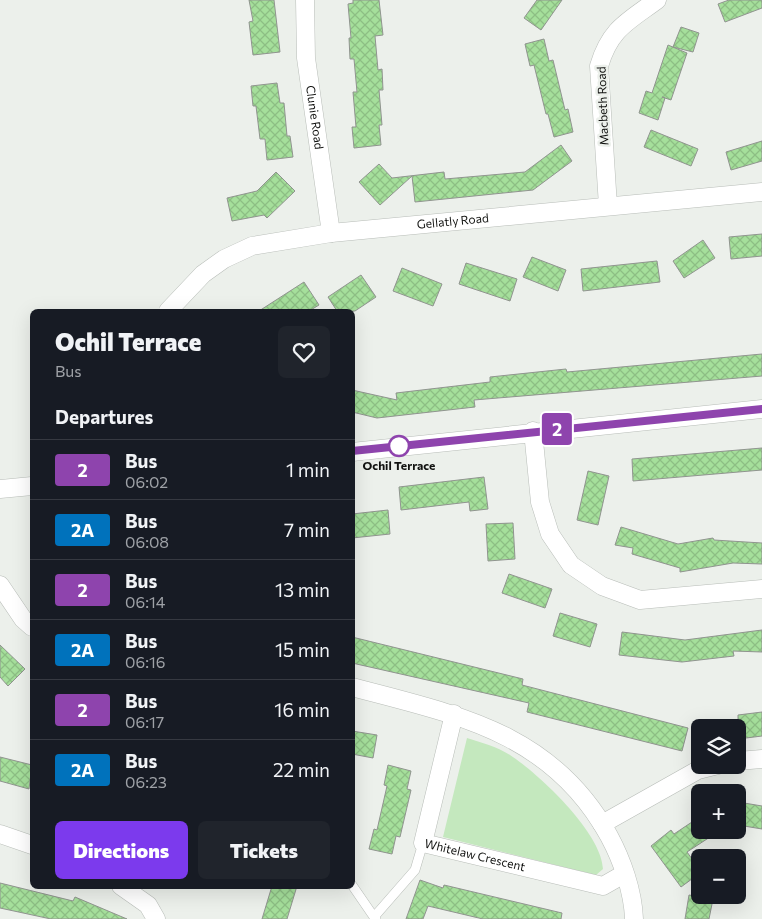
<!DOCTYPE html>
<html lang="en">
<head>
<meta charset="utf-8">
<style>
  :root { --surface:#171b24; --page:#20242c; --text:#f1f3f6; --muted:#9ea1a6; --line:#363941; --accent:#7c3aed }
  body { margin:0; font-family:Commissioner,sans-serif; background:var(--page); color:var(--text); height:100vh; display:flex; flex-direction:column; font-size:19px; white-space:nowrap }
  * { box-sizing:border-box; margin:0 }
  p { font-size:16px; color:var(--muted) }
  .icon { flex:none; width:28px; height:28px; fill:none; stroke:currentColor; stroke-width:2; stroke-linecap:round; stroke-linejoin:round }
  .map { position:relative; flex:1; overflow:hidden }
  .panel { position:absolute; left:30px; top:309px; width:325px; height:580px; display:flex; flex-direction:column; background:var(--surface); border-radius:8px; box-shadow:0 5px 20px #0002 }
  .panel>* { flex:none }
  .badge { padding:0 10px; border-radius:4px; font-size:18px; line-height:32px }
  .controls { position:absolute; left:691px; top:719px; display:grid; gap:10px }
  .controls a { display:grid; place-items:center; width:55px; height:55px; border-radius:8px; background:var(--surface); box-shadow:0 5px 20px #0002; font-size:25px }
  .map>.badge { position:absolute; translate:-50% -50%; box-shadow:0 0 0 2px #fff }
  h2 { padding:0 25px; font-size:19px; line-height:45px }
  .round { display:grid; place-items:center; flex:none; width:52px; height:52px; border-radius:8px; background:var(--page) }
  .summary { display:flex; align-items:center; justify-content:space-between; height:85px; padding:0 25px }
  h1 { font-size:24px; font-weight:800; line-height:38px }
  .action { display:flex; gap:10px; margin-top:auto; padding:10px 25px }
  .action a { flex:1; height:58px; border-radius:8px; background:var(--accent); color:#fff; font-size:20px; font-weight:800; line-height:58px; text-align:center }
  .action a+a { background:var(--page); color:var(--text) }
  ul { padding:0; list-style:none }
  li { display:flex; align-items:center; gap:15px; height:60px; padding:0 25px; border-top:1px solid var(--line) }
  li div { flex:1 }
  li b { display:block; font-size:19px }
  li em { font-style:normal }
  li .badge { min-width:55px; font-weight:700; text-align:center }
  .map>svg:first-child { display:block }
  .grass { fill:#c4e8be }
  .building { fill:url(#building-cross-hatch); stroke:#90948f }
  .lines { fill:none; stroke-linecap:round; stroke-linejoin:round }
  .lane-casing { stroke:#b8bdb8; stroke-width:10 }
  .street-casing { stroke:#b8bdb8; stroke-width:19 }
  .lane { stroke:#fff; stroke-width:9 }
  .street { stroke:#fff; stroke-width:18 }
  .line-casing { stroke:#fff; stroke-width:11 }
  .line { stroke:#8e44ad; stroke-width:8 }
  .stop-dot { fill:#fff; stroke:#8e44ad; stroke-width:2.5 }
  .labels { text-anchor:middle; stroke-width:5; stroke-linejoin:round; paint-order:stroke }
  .street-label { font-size:12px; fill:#121311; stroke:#ecf0eb }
  .stop-label { font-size:12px; font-weight:bold; fill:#121311; stroke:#ecf0eb }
</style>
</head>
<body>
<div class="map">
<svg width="762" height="919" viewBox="0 0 762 919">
  <defs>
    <pattern id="building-cross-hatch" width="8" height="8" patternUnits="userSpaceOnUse" patternTransform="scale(1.25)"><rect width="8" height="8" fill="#a5df9b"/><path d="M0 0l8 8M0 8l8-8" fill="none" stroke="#8dbe84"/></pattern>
  </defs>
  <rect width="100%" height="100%" fill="#ecf0eb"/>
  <path class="grass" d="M467,738c15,5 29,8 43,17 29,19 92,78 93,114l-7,6 -153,-38z"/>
  <path class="building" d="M249,0h25l6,52 -27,3 -4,-33 4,-1z
    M353,0h26l4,35 -8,1 3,34 4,-1 1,21h-4l3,35h-3l2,20 -27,3 -2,-21h4l-3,-35h4l-3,-33h-4l-1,-21h2l-3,-34 5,-1z
    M537,0h25l-21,30 -17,-12z
    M729,0h33v8l-37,14 -7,-18z
    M681,27l18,6 -6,19 -20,-5z
    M544,39l5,22 4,-1 12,50 3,-1 5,23 -19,5 -6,-23h-2l-12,-49 -4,1 -5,-22z
    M668,45l19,8 -16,47 -9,-3 3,1 -7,22 -19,-7 7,-22 6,2z
    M277,83l3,20h4l3,33h3l3,21 -26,3 -2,-21h-5l-4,-33h-3l-2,-20z
    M651,130l47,19 -7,17 -47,-19z
    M762,141v20l-31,9 -5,-18z
    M561,145l11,16 -39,29 -118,12 -3,-26 -32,29 -21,-23 20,-18 13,14 52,-6 1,7 80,-7z
    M276,172l19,19 -28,27 -3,-3 -32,6 -5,-23 30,-7z
    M762,234v22l-31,3 -2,-22z
    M703,240l12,18 -31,20 -11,-17z
    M532,257l34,13 -8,21 -35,-14z
    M657,261l3,21 -77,9 -2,-22z
    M466,263l51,16 -7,22 -51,-17z
    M402,268l40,16 -9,22 -40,-15z
    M361,275l15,22 -21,14h-18l-9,-14z
    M304,282l15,23 -10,6h-50z
    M762,354v22l-288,24 1,7 -98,11 -25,-6v-22l45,10 -1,-7 94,-11v-5l76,-8 1,3z
    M762,448v22l-129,11 -1,-22z
    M588,471l21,5 -11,49 -21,-5z
    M484,477l4,32 -18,2 -1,-9 -68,8 -2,-23z
    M388,510l2,24 -38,4v-24z
    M513,523l2,36 -27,2 -2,-37z
    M621,527l57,17 35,-6 1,2 48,3v21l-29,-1 -53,9v-4l-48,-14 1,-6 -18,-3z
    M509,574l43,15 -7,19 -43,-15z
    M560,613l37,11 -7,23 -37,-11z
    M762,630v22l-29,-1 1,5 -52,6 -63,-7 3,-23 63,8z
    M352,637l171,42 -1,6 166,43 -6,23 -155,-39 2,-9 -177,-40z
    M0,645l25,24 -17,17 -8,-9z
    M762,712v24l-24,3v-24z
    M352,731l25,4 -4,23 -21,-4z
    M0,757l32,8 -3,24 -29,-8z
    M388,765l23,6 -4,18 4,1 -11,47 -4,-1 -4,18 -23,-5 5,-20 3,1 10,-44 -3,-1z
    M738,802l24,4v23l-24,-4z
    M698,818l2,12h5l5,7 -23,15 13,18v3l-19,14 -30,-41 20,-16 3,4z
    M420,880l23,8 1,-3 118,28 -1,6h-78l-55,-13 -5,13h-17z
    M0,883l73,18 2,-4 52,22h-76l-51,-11z
    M272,886h25l-10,33h-25z
    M689,895l24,4 -4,20h-24z"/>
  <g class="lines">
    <g class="lane-casing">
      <path id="lane" d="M352,885l22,32
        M376,919l-2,-2 41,-47 8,-27"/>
    </g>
    <g class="street-casing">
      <g id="street">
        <path id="s1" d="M305,0l1,58 25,175"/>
        <path d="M608,206l-9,-140c11,-37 28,-44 58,-66"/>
        <path id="s2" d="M168,311l35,-37 21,-15 28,-13 79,-13 431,-41"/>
        <path d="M533,431l7,71 10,32 21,31 31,21 38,14 122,-11"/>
        <path d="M352,452l410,-43"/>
        <path d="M0,489l32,-3"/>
        <path d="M0,585l23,34 9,8"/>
        <path d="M352,687c105,28 200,45 257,149 13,24 24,55 25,83"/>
        <path id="s3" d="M454,714l-31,129 180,43 21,-12"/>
        <path d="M738,761l24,-2"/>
        <path d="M602,824l96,-54 20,-5"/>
        <path d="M0,834l32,11"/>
        <path d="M121,886l27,19 8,14"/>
      </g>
    </g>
    <use href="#lane" class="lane"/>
    <use href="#street" class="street"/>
  </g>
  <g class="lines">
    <g class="line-casing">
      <path id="line" d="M352,451l410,-42"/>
    </g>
    <use href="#line" class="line"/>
  </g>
  <circle class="stop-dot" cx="399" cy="446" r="10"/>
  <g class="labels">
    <g class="street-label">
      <text transform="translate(603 106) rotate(-92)" y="4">Macbeth Road</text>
      <text dy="4" stroke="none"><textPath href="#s1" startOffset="118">Clunie Road</textPath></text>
      <text dy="4" stroke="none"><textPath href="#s2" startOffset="310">Gellatly Road</textPath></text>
      <text dy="4" stroke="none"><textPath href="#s3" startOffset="186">Whitelaw Crescent</textPath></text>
    </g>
    <g class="stop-label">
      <text x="399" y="470">Ochil Terrace</text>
    </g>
  </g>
</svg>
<div class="controls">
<a><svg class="icon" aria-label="layers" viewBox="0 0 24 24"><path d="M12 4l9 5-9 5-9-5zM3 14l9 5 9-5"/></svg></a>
<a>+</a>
<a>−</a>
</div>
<b class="badge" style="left:557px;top:429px;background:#8e44ad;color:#fff">2</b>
<section class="panel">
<div class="summary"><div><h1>Ochil Terrace</h1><p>Bus</p></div><a class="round"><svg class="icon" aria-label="heart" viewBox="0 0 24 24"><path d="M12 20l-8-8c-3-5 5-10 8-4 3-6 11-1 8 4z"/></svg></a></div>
<h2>Departures</h2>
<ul>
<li><span class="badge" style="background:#8e44ad;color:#fff">2</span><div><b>Bus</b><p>06:02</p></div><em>1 min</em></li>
<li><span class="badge" style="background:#0072bc;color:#fff">2A</span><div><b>Bus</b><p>06:08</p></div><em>7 min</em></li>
<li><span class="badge" style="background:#8e44ad;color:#fff">2</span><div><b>Bus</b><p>06:14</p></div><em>13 min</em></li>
<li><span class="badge" style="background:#0072bc;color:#fff">2A</span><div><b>Bus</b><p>06:16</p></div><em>15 min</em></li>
<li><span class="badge" style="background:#8e44ad;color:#fff">2</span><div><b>Bus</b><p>06:17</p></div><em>16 min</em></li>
<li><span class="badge" style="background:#0072bc;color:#fff">2A</span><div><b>Bus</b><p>06:23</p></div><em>22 min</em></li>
</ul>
<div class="action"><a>Directions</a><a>Tickets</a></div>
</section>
</div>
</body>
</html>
